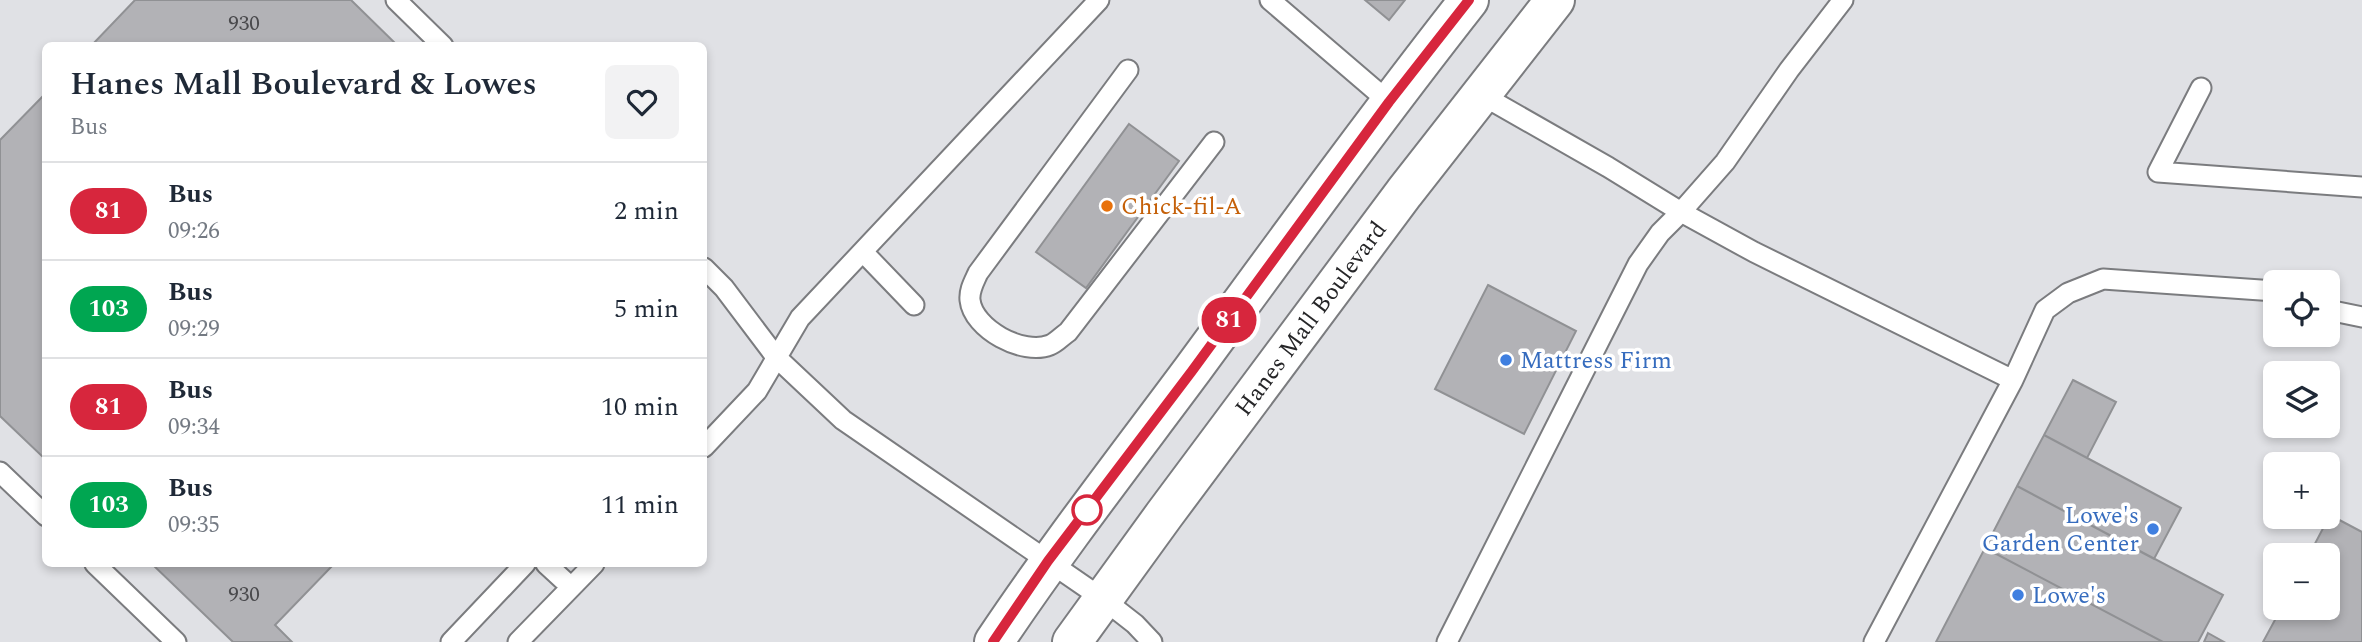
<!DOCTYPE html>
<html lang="en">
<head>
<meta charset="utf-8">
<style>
  :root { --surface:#fff; --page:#f2f2f3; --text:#1f2937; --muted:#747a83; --line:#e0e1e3 }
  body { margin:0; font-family:Spectral,serif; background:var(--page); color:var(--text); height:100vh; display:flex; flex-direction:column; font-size:26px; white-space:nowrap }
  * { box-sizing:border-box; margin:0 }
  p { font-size:23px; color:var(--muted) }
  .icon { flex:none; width:38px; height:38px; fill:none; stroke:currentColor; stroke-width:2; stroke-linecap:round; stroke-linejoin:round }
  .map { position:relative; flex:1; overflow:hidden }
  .side { position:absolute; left:42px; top:42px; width:665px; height:525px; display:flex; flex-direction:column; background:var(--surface); border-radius:10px; box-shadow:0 4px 10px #0003 }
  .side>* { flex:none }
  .badge { padding:0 14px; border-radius:23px; font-size:24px; line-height:46px }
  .fabs { position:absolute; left:2263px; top:270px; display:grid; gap:14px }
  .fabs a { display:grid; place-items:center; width:77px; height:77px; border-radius:10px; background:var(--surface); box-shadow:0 4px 10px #0003; font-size:35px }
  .map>.badge { position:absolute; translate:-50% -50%; box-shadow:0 0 0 4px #fff }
  .round { display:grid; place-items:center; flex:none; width:74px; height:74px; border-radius:10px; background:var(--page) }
  .head { display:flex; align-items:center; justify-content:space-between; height:119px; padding:0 28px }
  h1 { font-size:33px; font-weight:600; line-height:52px }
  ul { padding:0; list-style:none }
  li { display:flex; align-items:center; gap:21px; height:98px; padding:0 28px; border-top:2px solid var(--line) }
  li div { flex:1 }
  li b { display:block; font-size:26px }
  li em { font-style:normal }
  li .badge { min-width:77px; font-weight:700; text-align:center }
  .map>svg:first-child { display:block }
  .building { fill:#b2b2b6; stroke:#909194; stroke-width:2 }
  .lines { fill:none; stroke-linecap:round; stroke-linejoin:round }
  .lane-casing { stroke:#7b7c7f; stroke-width:23 }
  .secondary-casing { stroke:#7b7c7f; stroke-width:42 }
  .lane { stroke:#fff; stroke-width:19 }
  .secondary { stroke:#fff; stroke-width:38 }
  .line-casing { stroke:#fff; stroke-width:16 }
  .line { stroke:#d7263d; stroke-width:10 }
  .food-dot { fill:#e8710a; stroke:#fff; stroke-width:2.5 }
  .shop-dot { fill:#3f7fe0; stroke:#fff; stroke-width:2.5 }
  .stop-dot { fill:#fff; stroke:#d7263d; stroke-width:3.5 }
  .labels { text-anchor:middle; stroke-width:7; stroke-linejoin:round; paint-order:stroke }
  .number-label { font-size:21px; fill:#49494c }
  .food-label { font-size:24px; fill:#c56008; stroke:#fff; text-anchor:start }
  .street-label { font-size:24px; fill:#262628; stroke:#fff }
  .shop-label { font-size:24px; fill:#366cbe; stroke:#fff; text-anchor:start }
</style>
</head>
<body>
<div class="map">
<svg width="2362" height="642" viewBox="0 0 2362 642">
  <rect width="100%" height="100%" fill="#e0e1e5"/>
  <path class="building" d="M135,0h216l47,46h-307z
    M1365,0h40l-16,20z
    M46,93v367l-46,-44v-276z
    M1129,124l50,37 -93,127 -50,-36z
    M1488,285l88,46 -52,103 -89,-45z
    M2073,380l43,22 -29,56 -43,-23z
    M2044,435l137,73 -27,51 -137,-73z
    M2017,486l206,109 -25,47h-35l-178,-94z
    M2330,515l32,17v110h-99l19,-35h46v-52h-19z
    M1985,548l178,94h-227z
    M152,564h182l-59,61 17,17h-59z
    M2208,633l16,9h-20z"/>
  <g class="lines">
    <g class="lane-casing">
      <path id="lane" d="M396,0l47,46
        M1270,0l119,102
        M1128,70l-150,203c-4,9 -9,17 -8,27 3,29 53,56 80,45 6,-2 12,-9 18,-13l146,-190
        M2201,88l-43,84 204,15
        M1480,94l128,73 73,45 73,40 259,128 -139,262
        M863,252l51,53
        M704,268l20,20 52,69 67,63 260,179 32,25 17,18
        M2328,310l34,7
        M2013,380l32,-70 23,-17 35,-14 172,12
        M704,447l53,-56 43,-73 299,-318
        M0,472l46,44
        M95,564l81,78
        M546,564l25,23
        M451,642l74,-78
        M518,642l76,-78
        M1447,642l191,-378 22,-31 21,-21 44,-50 64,-92 54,-70"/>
    </g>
    <g class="secondary-casing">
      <g id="secondary">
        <path d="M994,642c63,-94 132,-183 199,-273 91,-124 181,-248 276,-369"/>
        <path id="s1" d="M1072,642l92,-127 240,-322 151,-193"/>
      </g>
    </g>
    <use href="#lane" class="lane"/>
    <use href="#secondary" class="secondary"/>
  </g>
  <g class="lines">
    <g class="line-casing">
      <path id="line" d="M993,642l55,-81 144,-190 197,-269 80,-102"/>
    </g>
    <use href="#line" class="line"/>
  </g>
  <circle class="food-dot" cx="1107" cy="206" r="7"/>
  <g class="shop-dot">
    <circle cx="1506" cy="360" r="7"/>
    <circle cx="2153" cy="529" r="7"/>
    <circle cx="2018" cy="595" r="7"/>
  </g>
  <circle class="stop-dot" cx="1087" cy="510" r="14"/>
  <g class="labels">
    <g class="number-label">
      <text x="244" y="30">930</text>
      <text x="244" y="601">930</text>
    </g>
    <g class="food-label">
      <text x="1121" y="214">Chick-fil-A</text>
    </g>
    <g class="street-label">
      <text dy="8" stroke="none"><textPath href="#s1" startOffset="402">Hanes Mall Boulevard</textPath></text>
    </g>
    <g class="shop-label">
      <text x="1520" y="368">Mattress Firm</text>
      <text x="2139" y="523" text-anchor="end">Lowe's<tspan x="2139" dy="28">Garden Center</tspan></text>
      <text x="2032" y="603">Lowe's</text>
    </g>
  </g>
</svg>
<div class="fabs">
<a><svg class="icon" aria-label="locate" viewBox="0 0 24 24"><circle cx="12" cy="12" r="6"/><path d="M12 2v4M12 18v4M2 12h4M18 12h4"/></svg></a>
<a><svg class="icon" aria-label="layers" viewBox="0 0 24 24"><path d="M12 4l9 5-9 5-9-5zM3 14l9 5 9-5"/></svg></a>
<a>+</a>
<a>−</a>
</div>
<b class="badge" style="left:1229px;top:320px;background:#d7263d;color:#fff">81</b>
<section class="side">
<div class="head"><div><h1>Hanes Mall Boulevard &amp; Lowes</h1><p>Bus</p></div><a class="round"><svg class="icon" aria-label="heart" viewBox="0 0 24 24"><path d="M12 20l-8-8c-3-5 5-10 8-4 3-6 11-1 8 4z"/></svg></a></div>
<ul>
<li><span class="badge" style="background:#d7263d;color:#fff">81</span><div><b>Bus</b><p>09:26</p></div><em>2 min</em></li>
<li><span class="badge" style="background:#00a651;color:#fff">103</span><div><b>Bus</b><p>09:29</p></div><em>5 min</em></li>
<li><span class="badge" style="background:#d7263d;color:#fff">81</span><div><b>Bus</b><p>09:34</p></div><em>10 min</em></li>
<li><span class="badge" style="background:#00a651;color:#fff">103</span><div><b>Bus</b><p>09:35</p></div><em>11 min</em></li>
</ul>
</section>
</div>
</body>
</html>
